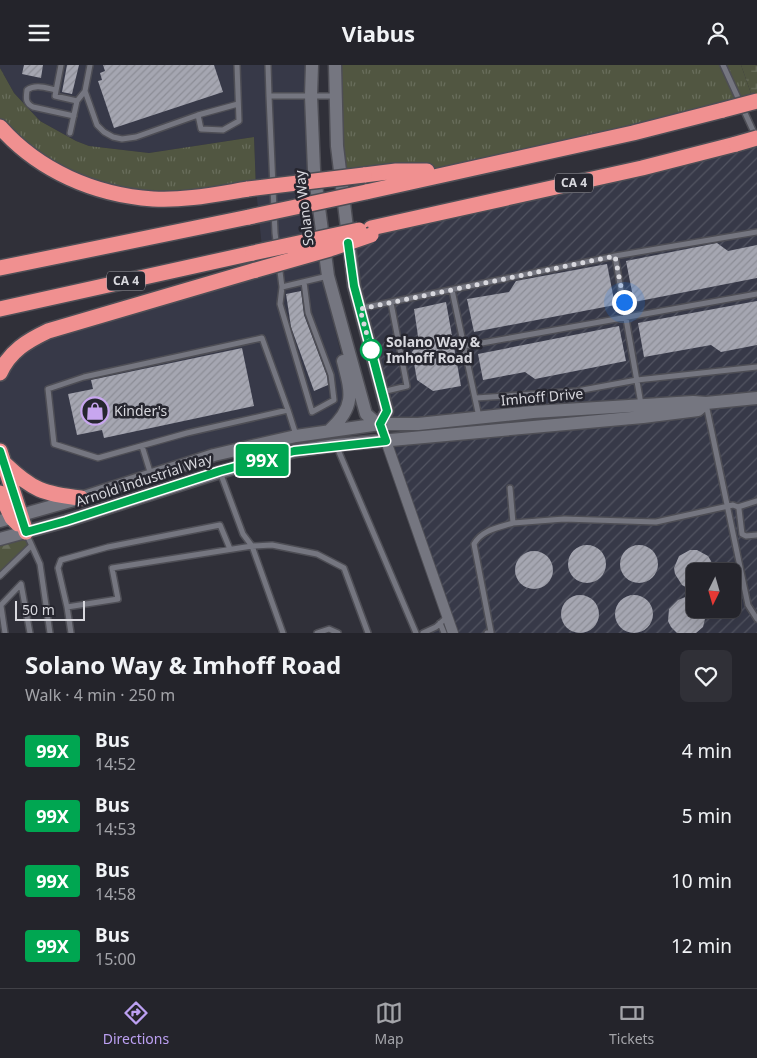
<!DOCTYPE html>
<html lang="en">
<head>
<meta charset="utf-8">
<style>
  :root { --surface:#24242b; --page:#303037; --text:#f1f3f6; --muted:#a3a4a9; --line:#414147; --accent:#bca0f2 }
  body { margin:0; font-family:"Noto Sans",sans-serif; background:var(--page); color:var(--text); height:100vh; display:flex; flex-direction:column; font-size:19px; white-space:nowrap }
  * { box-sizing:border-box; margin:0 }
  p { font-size:16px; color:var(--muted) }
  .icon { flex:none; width:28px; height:28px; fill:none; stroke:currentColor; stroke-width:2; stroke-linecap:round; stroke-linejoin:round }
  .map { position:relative; height:568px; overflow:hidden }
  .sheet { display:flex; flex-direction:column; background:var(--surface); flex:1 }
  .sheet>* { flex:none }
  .badge { padding:0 10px; border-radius:4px; font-size:18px; line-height:32px }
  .needle { width:32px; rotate:185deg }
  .buttons { position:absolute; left:686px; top:498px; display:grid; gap:10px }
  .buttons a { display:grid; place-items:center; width:55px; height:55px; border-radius:8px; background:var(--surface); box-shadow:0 5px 20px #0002,0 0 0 1px var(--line); font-size:25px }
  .scale { position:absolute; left:15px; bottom:12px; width:70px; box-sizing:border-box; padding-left:5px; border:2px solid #d8d8de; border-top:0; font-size:14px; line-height:18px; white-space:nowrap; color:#d8d8de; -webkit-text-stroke:4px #26262f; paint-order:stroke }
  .you { position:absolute; width:25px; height:25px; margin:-12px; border:4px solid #fff; border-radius:50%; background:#1a73e8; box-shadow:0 0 0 8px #1a73e833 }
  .map>.badge { position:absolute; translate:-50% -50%; box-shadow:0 0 0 2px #fff }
  .round { display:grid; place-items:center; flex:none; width:52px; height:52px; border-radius:8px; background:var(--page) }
  .head { display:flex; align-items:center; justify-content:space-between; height:85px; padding:0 25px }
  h1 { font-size:24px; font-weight:700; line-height:38px }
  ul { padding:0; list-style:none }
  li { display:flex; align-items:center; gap:15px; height:65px; padding:0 25px }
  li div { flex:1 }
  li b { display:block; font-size:19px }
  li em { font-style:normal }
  li .badge { min-width:55px; font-weight:700; text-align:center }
  header { display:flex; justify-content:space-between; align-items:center; height:65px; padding:0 25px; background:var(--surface); font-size:22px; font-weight:700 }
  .dock { display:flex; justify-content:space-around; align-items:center; height:70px; border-top:1px solid var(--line); background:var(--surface); font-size:14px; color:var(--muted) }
  .dock a { display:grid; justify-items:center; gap:2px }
  .dock .active { color:var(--accent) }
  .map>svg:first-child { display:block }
  .built { fill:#373948 }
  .industrial { fill:url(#industrial-furrows); fill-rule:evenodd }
  .grass { fill:url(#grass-tufts) }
  .forest { fill:url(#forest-firs) }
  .wetland { fill:url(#wetland-marsh) }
  .building { fill:url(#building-hatch) }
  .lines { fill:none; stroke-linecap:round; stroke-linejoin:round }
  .service-casing { stroke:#4e4e55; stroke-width:8 }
  .minor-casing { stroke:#4e4e55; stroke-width:12 }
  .tertiary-casing { stroke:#4e4e55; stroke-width:15 }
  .motorway-casing { stroke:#4e4e55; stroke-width:18 }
  .service { stroke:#757680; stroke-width:5 }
  .minor { stroke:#757680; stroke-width:10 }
  .tertiary { stroke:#757680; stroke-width:12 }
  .motorway { stroke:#f09090; stroke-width:15 }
  .motorway-bridge-casing { stroke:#4e4e55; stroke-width:18; stroke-linecap:butt }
  .motorway-bridge { stroke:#f09090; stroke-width:15 }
  .line-casing { stroke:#fff; stroke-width:11 }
  .line { stroke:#00a651; stroke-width:8 }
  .walk { stroke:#d8d8de; stroke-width:5; stroke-dasharray:0 9 }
  .stop-dot { fill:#fff; stroke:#00a651; stroke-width:2.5 }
  .labels { text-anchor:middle; stroke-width:5; stroke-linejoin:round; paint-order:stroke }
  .shield { fill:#26262f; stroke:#a3a3aa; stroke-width:1 }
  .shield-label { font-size:12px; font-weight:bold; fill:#d8d8de }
  .street-label { font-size:14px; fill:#d8d8de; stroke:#26262f }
  .stop-label { font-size:14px; font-weight:bold; fill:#d8d8de; stroke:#26262f; text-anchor:start }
  .poi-label { font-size:14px; fill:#d8d8de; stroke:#26262f; text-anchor:start }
</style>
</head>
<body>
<header><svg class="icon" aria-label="menu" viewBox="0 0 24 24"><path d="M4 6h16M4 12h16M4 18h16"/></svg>Viabus<svg class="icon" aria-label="person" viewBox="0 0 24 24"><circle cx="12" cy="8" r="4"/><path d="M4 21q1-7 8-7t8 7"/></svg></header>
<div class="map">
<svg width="757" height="568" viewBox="0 0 757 568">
  <defs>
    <pattern id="industrial-furrows" width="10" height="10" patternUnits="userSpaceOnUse" patternTransform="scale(1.25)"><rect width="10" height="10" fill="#373948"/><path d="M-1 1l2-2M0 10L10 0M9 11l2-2" fill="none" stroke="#535562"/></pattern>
    <pattern id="grass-tufts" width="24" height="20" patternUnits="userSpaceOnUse" patternTransform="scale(1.25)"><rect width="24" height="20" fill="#515641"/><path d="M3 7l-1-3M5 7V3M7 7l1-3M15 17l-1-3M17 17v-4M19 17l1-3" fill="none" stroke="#696e5c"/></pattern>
    <pattern id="forest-firs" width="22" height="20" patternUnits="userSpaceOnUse" patternTransform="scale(1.25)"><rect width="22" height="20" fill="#515641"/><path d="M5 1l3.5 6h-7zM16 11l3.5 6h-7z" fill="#696e5c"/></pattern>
    <pattern id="wetland-marsh" width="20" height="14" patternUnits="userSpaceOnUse" patternTransform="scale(1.25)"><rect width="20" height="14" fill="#515641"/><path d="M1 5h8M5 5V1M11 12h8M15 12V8" fill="none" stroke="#696e5c"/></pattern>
    <pattern id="building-hatch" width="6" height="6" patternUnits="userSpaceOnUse" patternTransform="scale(1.25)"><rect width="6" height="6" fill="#a5a6b1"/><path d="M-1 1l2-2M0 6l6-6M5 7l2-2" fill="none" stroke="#8c8d96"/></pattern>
  </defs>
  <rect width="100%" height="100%" fill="#303039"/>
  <path class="built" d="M0,0h312l-1,31 26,212 -4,13 17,70 -20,39 -34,6 -215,62 -28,-3 -53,-44v-78l29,-34 235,-72 -8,-78 -2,-52 -105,16 -60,-7 -13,-5 -36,-20 -26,-28 -14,-25z"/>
  <path class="industrial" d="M757,74v494h-335l14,-6 11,-10 -61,-176 319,-38 -325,21 7,-13 -40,-178zM695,506h37v38h-37z"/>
  <path class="grass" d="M335,0h406l13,37 -298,69 -118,7z
    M0,3l14,25 26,28 36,20 13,5 60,7 105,-16 2,52 -73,9 -90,-11 -93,-60z"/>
  <path class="forest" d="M26,467l5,14 -31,27v-34z"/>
  <path class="wetland" d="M741,0h16v36l-3,1z"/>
  <path class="building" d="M24,0h19l-2,13 -19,-4z
    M67,0h12l-7,29 -10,-2z
    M103,0h111l9,27 -109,36 -16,-47 4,-1 -2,-7 5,-2z
    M717,178l11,8 29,-6v33l-123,24 -8,-41z
    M607,199l8,41 -141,27 -7,-33 42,-7 7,-11z
    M301,226l3,24 23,61 1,9 -14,6 -23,-64 -5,-33z
    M757,236v44l-36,7 -10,-7 -67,12 -6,-34z
    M446,237l15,84 -28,5 -16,-11 -5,-28 7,-9 -5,-34z
    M619,261l7,35 -91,18 -10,-7 -42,8 -5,-26z
    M242,283l12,58 -150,32 -2,-8 -25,5 -9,-41 25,-5 -2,-9z
    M568 499a19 19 0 1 1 38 0a19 19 0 1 1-38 0Z
    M620 499a19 19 0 1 1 38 0a19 19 0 1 1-38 0Z
    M690,485h7l11,6 3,5 3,10h-19v21l-13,-7 -7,-11 -1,-6 5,-12z
    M515 505a19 19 0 1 1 38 0a19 19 0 1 1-38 0Z
    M695,528v16h10l1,6 -3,12 -7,6h-19l-6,-6 -3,-6 1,-12 9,-9z
    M615 549a19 19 0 1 1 38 0a19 19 0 1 1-38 0Z
    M561 549a19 19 0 1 1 38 0a19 19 0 1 1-38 0Z"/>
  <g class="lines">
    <g class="service-casing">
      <path id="service" d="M61,0l-6,31 22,5 8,-10
        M90,0l-5,26 12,34 7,7 9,5 9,2 14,-2 62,-22 3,14 22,1 16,-9 -2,-56
        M268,0l1,31h65
        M723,0l33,72
        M56,25c-10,-2 -21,-6 -29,0 -1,8 -2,13 6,17l41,9
        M269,31l6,137 7,54 46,-11
        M198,50l40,-11
        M70,68l7,-32
        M615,191l142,-24
        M282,222l-2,17 32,108 22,-12 -3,-25 -23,-62 -4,-31
        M452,225l27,127
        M362,243l253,-52 26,148
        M465,281l292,-52
        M382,327l25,-6 -16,-83
        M476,333l101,-7 60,-11 120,-13
        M706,339l42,201 9,14
        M288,345l-26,-72 -178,39 -36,12 6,55 44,14 89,-25 101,-23 8,25
        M336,380l80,188
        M142,381l9,29
        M220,407l23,62 9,12 20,-1 45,9 27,14 24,65
        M738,442l19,-6
        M513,458l51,-4 92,3 77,-17 5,2 1,2 3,25 4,2 11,-1
        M27,470l13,29 10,69
        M0,511l31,-30
        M0,541l21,-22 9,49
        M1,541l4,27
        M67,542l-9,-39 3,-8 47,-13 112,-22 10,24
        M440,558l4,10
        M71,568l-4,-26 51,-8 -6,-31 140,-22 31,87
        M317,568l12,-4 9,4
        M423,568l13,-6 11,-10
        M487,568l4,-1 -17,-88c8,-14 23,-16 39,-21l-3,-35"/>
    </g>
    <g class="minor-casing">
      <path id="minor" d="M386,376l67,192"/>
    </g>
    <g class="tertiary-casing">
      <path id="tertiary" d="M312,0l-1,31 3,74 14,106 38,138 15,13
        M335,0l2,81 15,123 2,17 33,125 -7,13
        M330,365c26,-24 21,-38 13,-69
        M0,456l81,-23 133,-43 82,-19 84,-12h38l115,-12 160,-10 13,1 51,-5
        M0,474l66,-18 154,-49 75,-21 41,-6 307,-28 55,-7 8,-7"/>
    </g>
    <g class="motorway-casing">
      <path id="motorway" d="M0,62c39,44 95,68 153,72 31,2 64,-5 95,-10
        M364,110l32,-4h31
        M366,127l267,-59 90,-23
        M371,163l271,-60 94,-24
        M0,203l249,-51
        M0,244l253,-56
        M0,308c10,-22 27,-32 48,-42l208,-61
        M0,386l26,81
        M5,399c27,26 39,30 76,34
        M0,428l12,25 6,6"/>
    </g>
    <use href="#service" class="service"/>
    <use href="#minor" class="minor"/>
    <use href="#tertiary" class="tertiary"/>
    <use href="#motorway" class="motorway"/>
    <g class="motorway-bridge-casing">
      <path id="motorway-bridge" d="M723,45l34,-9
        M736,79l21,-6
        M248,124l116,-14
        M249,152l117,-25
        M253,188l106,-23
        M256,205l74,-21 41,-14"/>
    </g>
    <use href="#motorway-bridge" class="motorway-bridge"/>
  </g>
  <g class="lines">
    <g class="line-casing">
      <path id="line" d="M0,386l26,81 40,-11 154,-50 74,-20 92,-10 -6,-17 7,-13 -33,-125 -6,-43"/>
    </g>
    <use href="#line" class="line"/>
    <path class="walk" d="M371,285l-11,-41 255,-53 9,46"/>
  </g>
  <defs>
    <g id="shop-ring" transform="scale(1.4375)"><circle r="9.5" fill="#26262f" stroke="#c8a6ef" stroke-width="1.5"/><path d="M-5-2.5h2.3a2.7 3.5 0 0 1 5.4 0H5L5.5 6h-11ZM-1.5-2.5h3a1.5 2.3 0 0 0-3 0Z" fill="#c8a6ef"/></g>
  </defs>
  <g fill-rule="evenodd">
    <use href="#shop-ring" x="95" y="346"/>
  </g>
  <circle class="stop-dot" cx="371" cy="285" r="10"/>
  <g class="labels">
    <g class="shield">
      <rect x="555" y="108.5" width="38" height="19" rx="4"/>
      <rect x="107" y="206.5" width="38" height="19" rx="4"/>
    </g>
    <g class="shield-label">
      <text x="574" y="122">CA 4</text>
      <text x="126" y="220">CA 4</text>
    </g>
    <g class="street-label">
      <text transform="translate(304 143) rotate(-97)" y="5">Solano Way</text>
      <text transform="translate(542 332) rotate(-5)" y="5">Imhoff Drive</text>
      <text transform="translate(144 415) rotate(-18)" y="5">Arnold Industrial Way</text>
    </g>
    <g class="stop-label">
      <text x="386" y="282">Solano Way &amp;<tspan x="386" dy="16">Imhoff Road</tspan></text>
    </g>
    <g class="poi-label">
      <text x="114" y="351">Kinder's</text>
    </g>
  </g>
</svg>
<div class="buttons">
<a><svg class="needle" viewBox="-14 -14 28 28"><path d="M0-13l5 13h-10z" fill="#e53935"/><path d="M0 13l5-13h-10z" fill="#a3a4a9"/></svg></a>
</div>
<div class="scale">50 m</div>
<div class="you" style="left:624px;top:237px"></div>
<b class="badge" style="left:262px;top:395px;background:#00a651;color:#fff">99X</b>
</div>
<section class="sheet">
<div class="head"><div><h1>Solano Way &amp; Imhoff Road</h1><p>Walk · 4 min · 250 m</p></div><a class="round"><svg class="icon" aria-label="heart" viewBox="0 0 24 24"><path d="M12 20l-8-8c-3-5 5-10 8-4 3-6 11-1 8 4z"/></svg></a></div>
<ul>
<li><span class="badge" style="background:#00a651;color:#fff">99X</span><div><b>Bus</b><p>14:52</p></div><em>4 min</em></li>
<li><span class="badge" style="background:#00a651;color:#fff">99X</span><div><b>Bus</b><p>14:53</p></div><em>5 min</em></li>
<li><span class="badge" style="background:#00a651;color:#fff">99X</span><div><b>Bus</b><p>14:58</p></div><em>10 min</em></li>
<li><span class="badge" style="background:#00a651;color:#fff">99X</span><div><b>Bus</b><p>15:00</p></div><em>12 min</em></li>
</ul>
</section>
<nav class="dock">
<a class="active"><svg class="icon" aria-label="directions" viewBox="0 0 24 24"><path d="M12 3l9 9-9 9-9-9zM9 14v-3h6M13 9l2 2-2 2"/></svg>Directions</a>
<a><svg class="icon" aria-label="map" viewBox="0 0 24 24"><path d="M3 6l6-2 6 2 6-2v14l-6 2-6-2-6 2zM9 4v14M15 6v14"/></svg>Map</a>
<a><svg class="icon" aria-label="tickets" viewBox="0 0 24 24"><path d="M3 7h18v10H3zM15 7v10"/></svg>Tickets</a>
</nav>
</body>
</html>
